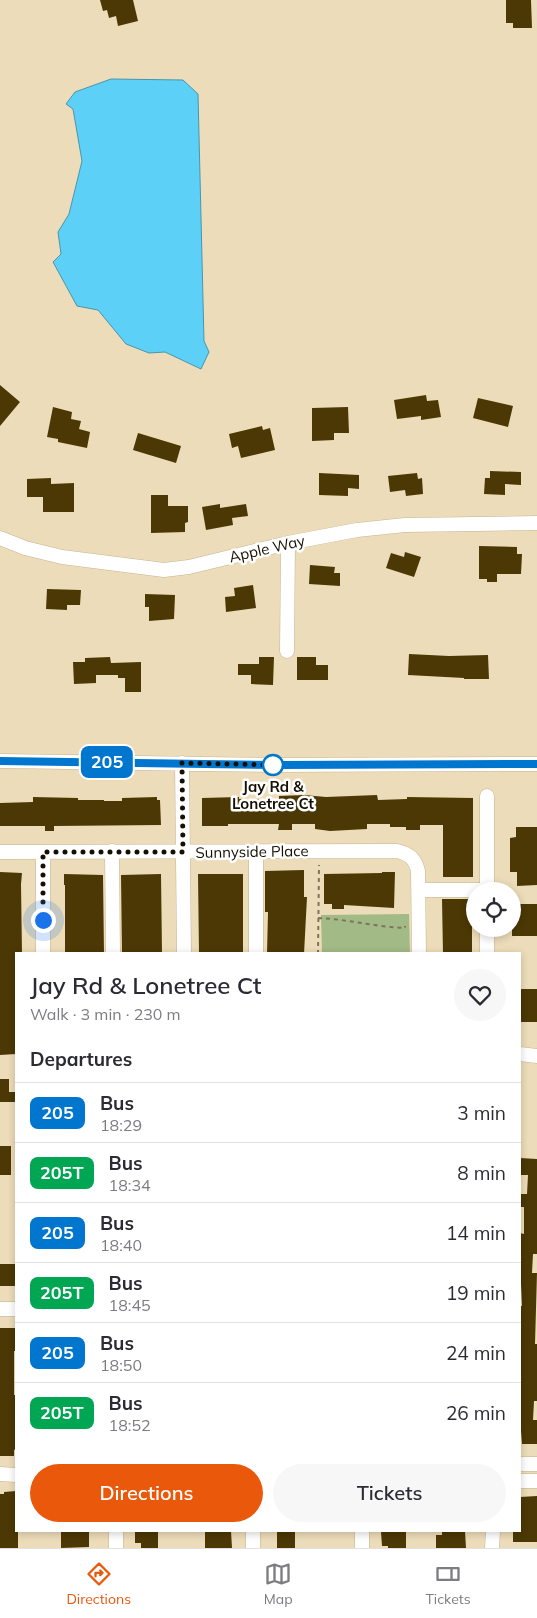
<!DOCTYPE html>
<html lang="en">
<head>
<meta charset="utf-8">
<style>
  :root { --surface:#fff; --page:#f7f7f7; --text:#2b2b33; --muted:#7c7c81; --line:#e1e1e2; --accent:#ea580c }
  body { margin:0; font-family:Mulish,sans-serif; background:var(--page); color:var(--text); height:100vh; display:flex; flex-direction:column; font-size:19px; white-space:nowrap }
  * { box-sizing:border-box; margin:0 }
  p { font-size:16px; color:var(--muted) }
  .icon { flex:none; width:28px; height:28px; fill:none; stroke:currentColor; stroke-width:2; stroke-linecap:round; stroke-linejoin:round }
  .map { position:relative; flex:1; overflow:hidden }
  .drawer { position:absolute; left:15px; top:952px; width:506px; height:580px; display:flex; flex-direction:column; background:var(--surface); border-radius:0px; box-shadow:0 2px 8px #0003 }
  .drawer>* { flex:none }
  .badge { padding:0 10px; border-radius:8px; font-size:18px; line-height:32px }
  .fabs { position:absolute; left:466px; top:882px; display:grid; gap:10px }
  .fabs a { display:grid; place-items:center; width:55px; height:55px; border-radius:50%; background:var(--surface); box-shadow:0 2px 8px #0003; font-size:25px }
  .you { position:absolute; width:25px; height:25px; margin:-12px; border:4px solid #fff; border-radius:50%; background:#1a73e8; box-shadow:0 0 0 8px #1a73e833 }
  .map>.badge { position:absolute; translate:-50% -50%; box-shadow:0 0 0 2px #fff }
  h2 { padding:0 15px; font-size:19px; line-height:45px }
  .round { display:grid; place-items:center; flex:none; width:52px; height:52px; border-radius:26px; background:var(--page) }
  .headline { display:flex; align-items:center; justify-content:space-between; height:85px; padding:0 15px }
  h1 { font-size:24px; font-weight:600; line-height:38px }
  .cta { display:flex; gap:10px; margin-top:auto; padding:10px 15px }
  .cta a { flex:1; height:58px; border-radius:30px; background:var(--accent); color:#fff; font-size:20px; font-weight:600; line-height:58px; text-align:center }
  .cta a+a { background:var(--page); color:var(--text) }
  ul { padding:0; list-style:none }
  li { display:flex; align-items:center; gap:15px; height:60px; padding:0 15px; border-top:1px solid var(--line) }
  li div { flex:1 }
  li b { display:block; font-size:19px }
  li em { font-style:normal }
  li .badge { min-width:55px; font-weight:700; text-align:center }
  .menu { display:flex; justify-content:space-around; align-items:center; height:70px; border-top:1px solid var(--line); background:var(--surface); font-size:14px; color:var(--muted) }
  .menu a { display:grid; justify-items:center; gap:2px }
  .menu .on { color:var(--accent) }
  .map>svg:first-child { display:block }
  .green { fill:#a2ba86 }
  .water { fill:#5dd0f7; stroke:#4896ae }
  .building { fill:#4c3804 }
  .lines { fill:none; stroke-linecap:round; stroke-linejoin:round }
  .minor-casing { stroke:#c5b492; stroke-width:15 }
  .path { stroke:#7f735c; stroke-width:2; stroke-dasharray:4 4; stroke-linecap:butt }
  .minor { stroke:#fff; stroke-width:14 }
  .line-casing { stroke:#fff; stroke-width:11 }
  .line { stroke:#0076ce; stroke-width:8 }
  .walk { stroke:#161004; stroke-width:5; stroke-dasharray:0 9 }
  .stop-dot { fill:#fff; stroke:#0076ce; stroke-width:2.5 }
  .labels { text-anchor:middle; stroke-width:5; stroke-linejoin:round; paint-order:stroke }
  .street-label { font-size:15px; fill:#161004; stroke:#fff }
  .stop-label { font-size:15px; font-weight:bold; fill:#161004; stroke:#fff }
</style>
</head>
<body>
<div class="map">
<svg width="537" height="1548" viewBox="0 0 537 1548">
  <rect width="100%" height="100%" fill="#eddcb9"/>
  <path class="green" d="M409,914l1,40h-88l-1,-39z"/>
  <path class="water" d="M111,79l72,1 15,14 6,247 5,11 -8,17 -36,-17 -16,1 -23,-9 -28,-34 -21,-4 -24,-44 8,-8 -3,-22 11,-18 13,-53 -9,-52 -7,-5 9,-12z"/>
  <path class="building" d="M100,0h33l5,21 -20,5 -2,-10 -7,2 -2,-8 -4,1z
    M506,0h25l1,28h-19v-5h-7z
    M0,385l20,17 -20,24z
    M426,395l1,6 11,-1 3,17 -20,3v-4l-24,3 -3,-19z
    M478,398l35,8 -5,21 -35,-9z
    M53,407l19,5 -1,7 10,2 -2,8 11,3 -3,16 -29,-6v-3l-11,-2z
    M348,407l1,26h-15v7l-22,1v-33z
    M262,426l1,4 7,-2 5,22 -34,8 -3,-12 -6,2 -3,-14z
    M138,433l43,13 -5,17 -43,-13z
    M490,471l31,1v13l-16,-1v11l-21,-1 1,-16h5z
    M319,473l40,2v14l-11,-1v8l-29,-1z
    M417,473l1,6 4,-1 1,16 -17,2 -1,-6 -15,2 -2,-16z
    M51,478v6l23,-1v29h-31v-15h-16v-18z
    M151,495h17v11h20v16l-3,1v9l-34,1z
    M220,504v4l26,-4 2,12 -16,2 1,7 -27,5 -4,-23z
    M479,546l38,1v7h5l-1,20h-24v8h-10v-3h-8z
    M405,552l16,5 -7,20 -28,-9 5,-15 13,4z
    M310,565l25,2 -1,6h6v13l-31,-2z
    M253,585l3,23 -30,4 -1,-15 10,-1 -1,-8z
    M47,589l34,1 -1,15h-13v5l-21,-1z
    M145,594l30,1 -1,24 -25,2v-14h-4z
    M409,654l40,2 39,-1 1,24h-25v-1l-56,-3z
    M110,657l1,6 30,-1v30h-16v-14h-7v-3h-22v8l-22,1 -1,-22h12v-4z
    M259,657h15l-1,28 -22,-1v-9h-13v-11h21z
    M297,657h19v8h12v15h-31z
    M304,795l22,2 51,-2 1,5 29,-1v-2l66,1v79h-30v-52h-23v5h-14v-3h-16v-3h-23v5l-37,2 -15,-2v-5h-23v6h-14l1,-6h-51v2h-26v-28l37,-1v2l40,1v-4z
    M33,797l45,1v2h26v1h18v-3l35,-1v3h3l1,25 -107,1v5h-9v-5h-45v-23l33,-1z
    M516,827h21v58l-20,1v-14h-7v-34l6,-1z
    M304,870v27h3l-3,57h-37l1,-42h-3v-41z
    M0,872l22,1 -1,11 1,70h-6v100l-16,1z
    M382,872h13l-1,36 -50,-3v4h-12v-5h-8v-30l58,-1z
    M64,874l39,1 1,79h-39v-69h-1z
    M161,874l1,80h-40l-1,-79z
    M198,874h45v80h-44z
    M442,899h30v55h-29z
    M512,904h25v32h-25z
    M520,989h17v33h-17z
    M0,1079h9v13h7v10h-16z
    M0,1146h11v29h-11z
    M520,1158l17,1v95h-4l-1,19h5l-2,71h2v57h-3l-1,19h4v24h-15l-1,-13h-1v-125h2l-1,-22h-1v-51l4,1v-27h-4v-13h7l1,-19h-8z
    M0,1264h16v22h-16z
    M0,1328h16v23h-2v44h2v54l-2,1v6h-14z
    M16,1491v40h2v17h-18v-54h4v-2z
    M537,1496v46h-24v-10h7v-35z
    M73,1531h16v16l-28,1v-16h12z
    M135,1531h23v17h-17v-5h-6z
    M205,1531h26l1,17h-27z
    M442,1531h23l1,17h-30v-13h6z
    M277,1532h18v16h-18z
    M381,1532h25v16h-18v-2h-6z"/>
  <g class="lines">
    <g class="minor-casing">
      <path id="minor" d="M0,538l25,10 37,9 102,13 25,-3 99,-24 69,-13 48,-5 132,-2
        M287,651l1,-108
        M0,761l279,4 258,-1
        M182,763l2,191
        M487,796v95
        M112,851l1,103
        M256,851v103
        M0,852l397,-1c12,3 18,7 21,20l1,83
        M419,890h68
        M43,954v-102
        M487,954v-25
        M520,1054l17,2
        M0,1309h16
        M520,1464h17
        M0,1474l16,1
        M520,1481h17
        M116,1531v17
        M253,1531v17
        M362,1531v17
        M492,1548l1,-17"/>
    </g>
    <path class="path" d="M318,918c29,1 58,9 87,10v-2
      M318,954l1,-89"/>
    <use href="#minor" class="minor"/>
  </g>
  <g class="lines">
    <g class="line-casing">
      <path id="line" d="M0,761l279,4 258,-1"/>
    </g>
    <use href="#line" class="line"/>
    <path class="walk" d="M43,920v-68h140l-1,-89 97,2h-6"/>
  </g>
  <circle class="stop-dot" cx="273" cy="765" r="10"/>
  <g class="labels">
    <g class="street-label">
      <text transform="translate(267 549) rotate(-13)" y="5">Apple Way</text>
      <text transform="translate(252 852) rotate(-1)" y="5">Sunnyside Place</text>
    </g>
    <g class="stop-label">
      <text x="273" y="792">Jay Rd &amp;<tspan x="273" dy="17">Lonetree Ct</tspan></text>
    </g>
  </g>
</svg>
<div class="fabs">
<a><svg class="icon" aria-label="locate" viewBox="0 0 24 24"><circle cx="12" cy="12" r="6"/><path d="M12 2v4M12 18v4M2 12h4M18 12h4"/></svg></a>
</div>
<div class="you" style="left:43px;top:920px"></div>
<b class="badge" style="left:107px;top:762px;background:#0076ce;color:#fff">205</b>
<section class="drawer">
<div class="headline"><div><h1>Jay Rd &amp; Lonetree Ct</h1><p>Walk · 3 min · 230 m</p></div><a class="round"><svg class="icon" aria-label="heart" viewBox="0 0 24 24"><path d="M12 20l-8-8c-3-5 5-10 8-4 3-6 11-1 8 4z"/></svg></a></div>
<h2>Departures</h2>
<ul>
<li><span class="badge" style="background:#0076ce;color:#fff">205</span><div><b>Bus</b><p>18:29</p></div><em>3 min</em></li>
<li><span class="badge" style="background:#00a651;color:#fff">205T</span><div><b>Bus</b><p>18:34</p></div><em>8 min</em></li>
<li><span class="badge" style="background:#0076ce;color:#fff">205</span><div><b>Bus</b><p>18:40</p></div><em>14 min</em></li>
<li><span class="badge" style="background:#00a651;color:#fff">205T</span><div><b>Bus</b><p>18:45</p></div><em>19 min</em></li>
<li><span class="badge" style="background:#0076ce;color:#fff">205</span><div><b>Bus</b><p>18:50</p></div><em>24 min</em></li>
<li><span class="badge" style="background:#00a651;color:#fff">205T</span><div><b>Bus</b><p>18:52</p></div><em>26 min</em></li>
</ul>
<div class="cta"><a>Directions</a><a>Tickets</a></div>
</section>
</div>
<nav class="menu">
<a class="on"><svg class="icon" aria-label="directions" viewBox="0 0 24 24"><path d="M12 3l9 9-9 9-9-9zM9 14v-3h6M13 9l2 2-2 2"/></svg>Directions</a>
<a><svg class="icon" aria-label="map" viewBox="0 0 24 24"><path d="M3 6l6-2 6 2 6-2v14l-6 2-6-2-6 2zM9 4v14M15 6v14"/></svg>Map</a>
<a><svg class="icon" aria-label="tickets" viewBox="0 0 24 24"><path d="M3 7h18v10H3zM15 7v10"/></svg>Tickets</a>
</nav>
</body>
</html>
